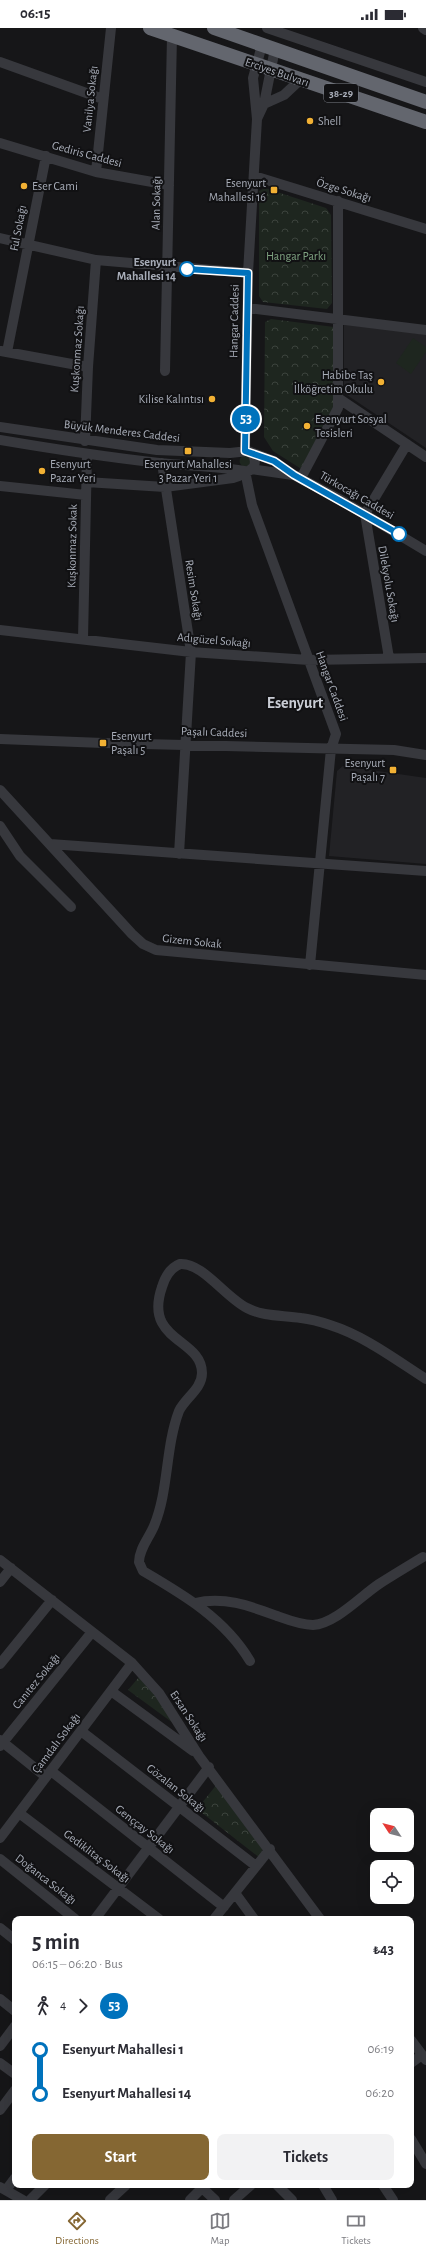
<!DOCTYPE html>
<html lang="en">
<head>
<meta charset="utf-8">
<style>
  :root { --surface:#fff; --page:#f2f2f3; --text:#2b2b33; --muted:#7c7c81; --line:#e1e1e2; --accent:#856733 }
  body { margin:0; font-family:"Alegreya Sans",sans-serif; background:var(--page); color:var(--text); height:100vh; display:flex; flex-direction:column; font-size:15px; white-space:nowrap }
  * { box-sizing:border-box; margin:0 }
  p { font-size:13px; color:var(--muted) }
  .icon { flex:none; width:22px; height:22px; fill:none; stroke:currentColor; stroke-width:2; stroke-linecap:round; stroke-linejoin:round }
  .map { position:relative; flex:1; overflow:hidden }
  .side { position:absolute; left:12px; top:1888px; width:402px; height:272px; display:flex; flex-direction:column; background:var(--surface); border-radius:8px; box-shadow:0 4px 16px #0002 }
  .side>* { flex:none }
  .badge { padding:0 8px; border-radius:13px; font-size:14px; line-height:26px }
  .needle { width:26px; rotate:306deg }
  .tools { position:absolute; left:370px; top:1780px; display:grid; gap:8px }
  .tools a { display:grid; place-items:center; width:44px; height:44px; border-radius:8px; background:var(--surface); box-shadow:0 4px 16px #0002; font-size:20px }
  .map>.badge { position:absolute; translate:-50% -50%; box-shadow:0 0 0 2px #fff }
  .legs { display:flex; align-items:center; gap:6px; height:44px; padding:0 20px; font-size:13px }
  .legs p { margin-inline-start:auto }
  .headline { display:flex; align-items:center; justify-content:space-between; height:68px; padding:0 20px }
  h1 { font-size:22px; font-weight:600; line-height:30px }
  .cta { display:flex; gap:8px; margin-top:auto; padding:8px 20px }
  .cta a { flex:1; height:46px; border-radius:8px; background:var(--accent); color:#fff; font-size:16px; font-weight:600; line-height:46px; text-align:center }
  .cta a+a { background:var(--page); color:var(--text) }
  ul { padding:0 20px; list-style:none }
  li { display:flex; align-items:center; gap:14px; height:44px; font-size:15px }
  li i { display:grid; place-items:center; width:6px; height:100%; margin:0 5px; background:currentColor }
  li i::after { content:''; width:10px; height:10px; margin:-5px; border:3px solid; border-radius:50%; background:var(--surface) }
  li p { margin-inline-start:auto }
  li:first-child i { background:linear-gradient(#0000 50%,currentColor 0) }
  li:last-child i { background:linear-gradient(currentColor 50%,#0000 0) }
  .status { display:flex; justify-content:space-between; align-items:center; height:28px; padding:0 20px; background:var(--surface); direction:ltr }
  .status svg { height:11px; fill:currentColor }
  .dock { display:flex; justify-content:space-around; align-items:center; height:56px; border-top:1px solid var(--line); background:var(--surface); font-size:11px; color:var(--muted) }
  .dock a { display:grid; justify-items:center; gap:2px }
  .dock .selected { color:var(--accent) }
  .map>svg:first-child { display:block }
  .built { fill:#222225 }
  .grass { fill:#1e261f }
  .forest { fill:url(#forest-crowns) }
  .lines { fill:none; stroke-linecap:round; stroke-linejoin:round }
  .minor { stroke:#37383d; stroke-width:10 }
  .highway { stroke:#63666e; stroke-width:14 }
  .line-1-casing { stroke:#fff; stroke-width:9 }
  .line-1 { stroke:#0072bc; stroke-width:6 }
  .poi-dot { fill:#f2b134; stroke:#111113; stroke-width:1.5 }
  .stop-1-dot { fill:#fff; stroke:#0072bc; stroke-width:2 }
  .labels { text-anchor:middle; stroke-width:4; stroke-linejoin:round; paint-order:stroke }
  .shield { fill:#111113; stroke:#7b7e86; stroke-width:1 }
  .shield-label { font-size:11px; font-weight:bold; fill:#a8adb8 }
  .street-label { font-size:12px; fill:#a8adb8; stroke:#111113 }
  .poi-label { font-size:12px; fill:#a8adb8; stroke:#111113; text-anchor:start }
  .park-label { font-size:12px; fill:#7fa381; stroke:#111113 }
  .stop-label { font-size:12px; font-weight:bold; fill:#a8adb8; stroke:#111113; text-anchor:end }
  .district-label { font-size:16px; font-weight:bold; fill:#c9ccd4; stroke:#111113 }
</style>
</head>
<body>
<div class="status"><b>06:15</b><svg viewBox="0 0 49 12"><path d="M0 12V9h3v3zM5 12V6h3v6zM10 12V3h3v9zM15 12V0h3v12zM26 1h20v11H26zM47 4h2v5h-2z"/></svg></div>
<div class="map">
<svg width="426" height="2172" viewBox="0 0 426 2172">
  <defs>
    <pattern id="forest-crowns" width="20" height="18" patternUnits="userSpaceOnUse"><rect width="20" height="18" fill="#1e261f"/><path d="M2 6a3 3 0 1 1 6 0M12 15a3 3 0 1 1 6 0" fill="none" stroke="#3c433d"/></pattern>
  </defs>
  <rect width="100%" height="100%" fill="#161618"/>
  <path class="built" d="M344,294l82,13v113l-82,-55z
    M343,738l83,12v86l-97,-8 8,-85z"/>
  <path class="grass" d="M413,310l13,9v5l-15,22 -15,-11z
    M239.5 433a5.5 5.5 0 1 1 11 0a5.5 5.5 0 1 1-11 0Z"/>
  <path class="forest" d="M265,160l61,20 5,7 1,88 -5,6 -64,-7 -4,-6v-105z
    M271,291l63,8 1,80 -32,63 -30,-19 -9,-14 1,-115z
    M139,1649l49,57 -60,-44z
    M218,1755l45,64 -3,11 -63,-49z"/>
  <g class="lines">
    <path class="minor" d="M267,0l159,54
      M423,0l3,2
      M0,34l103,37
      M264,76l20,-9 16,-15
      M257,91l7,-15 11,-55
      M0,115l96,29 73,13
      M96,144l15,-144
      M254,148l172,53
      M0,210l96,22 152,13
      M248,280l178,22
      M1,323l87,16
      M7,324l39,-196
      M165,343l7,-335
      M338,370l88,59
      M0,399l157,23 73,3 18,-2 26,10 20,14 47,25 85,51
      M0,412c53,9 106,17 159,23 28,3 57,3 85,8 11,2 14,-11 7,-18
      M85,413l3,-74 8,-107
      M245,423l3,-178 9,-154 -4,-41 9,-33
      M162,435l29,189 -12,202
      M251,441l42,6
      M245,443l7,34 84,229 -5,15 -21,216
      M301,450l37,-70v-207
      M86,454l79,5 68,-9 6,-2 3,-5
      M0,458l86,9
      M0,602l191,22 118,8 117,-2
      M83,611l4,-185
      M389,630l-24,-144 42,-70
      M0,711l103,4 291,7 32,5
      M0,762l132,144 11,10 13,6 270,25
      M0,798l20,30 51,51
      M50,816l376,27
      M0,1532l132,103 27,30 40,63 121,163
      M0,1554l11,-14
      M195,1575c29,-7 55,3 82,13 11,4 24,9 36,9 22,-1 48,-29 66,-41 14,-9 29,-18 44,-27
      M250,1633c-25,-42 -66,-66 -107,-90l-4,-9c0,-13 10,-24 15,-36 15,-36 11,-78 25,-115 6,-13 23,-22 23,-38 0,-35 -59,-31 -40,-86 3,-10 8,-19 18,-23 22,-2 46,34 67,44 17,9 36,7 54,10 9,1 20,4 29,7 35,11 66,35 96,54
      M0,1636l52,-64
      M111,1663l82,60
      M81,1703l175,135
      M0,1712l46,37
      M0,1718l92,-114
      M51,1743l173,136
      M19,1785l140,106
      M0,1810l132,-175
      M0,1831l75,60
      M235,1865l19,26
      M95,1891l114,-152
      M214,1891l56,-70
      M0,1900l15,12
      M0,1971l15,12
      M411,2012l15,20
      M0,2018l15,-20
      M0,2035l15,11
      M411,2035l11,-8
      M0,2082l15,-20
      M411,2111l15,25
      M199,2157l16,15
      M277,2157l15,15
      M323,2157l9,15
      M383,2157l10,15
      M0,2159l23,13
      M6,2162l9,-12
      M30,2172l15,-15
      M110,2172l16,-15
      M190,2172l12,-12
      M234,2172l17,-15"/>
    <path class="highway" d="M150,0l276,94
      M214,0l212,74"/>
  </g>
  <g class="lines">
    <g class="line-1-casing">
      <path id="line-1" d="M187,241l61,4 -3,178 29,10 20,14 105,59"/>
    </g>
    <use href="#line-1" class="line-1"/>
  </g>
  <g class="poi-dot">
    <circle cx="310" cy="93" r="4"/>
    <circle cx="24" cy="158" r="4"/>
    <rect x="270" y="158" width="8" height="8" rx="2"/>
    <circle cx="381" cy="354" r="4"/>
    <circle cx="212" cy="371" r="4"/>
    <circle cx="307" cy="398" r="4"/>
    <rect x="184" y="419" width="8" height="8" rx="2"/>
    <circle cx="42" cy="443" r="4"/>
    <rect x="99" y="711" width="8" height="8" rx="2"/>
    <rect x="389" y="738" width="8" height="8" rx="2"/>
  </g>
  <g class="stop-1-dot">
    <circle cx="187" cy="241" r="7"/>
    <circle cx="399" cy="506" r="7"/>
  </g>
  <g class="labels">
    <rect class="shield" x="324" y="56" width="34" height="18" rx="3"/>
    <g class="shield-label">
      <text x="341" y="69">38-29</text>
    </g>
    <g class="street-label">
      <text transform="translate(277 44) rotate(19)" y="4">Erciyes Bulvarı</text>
      <text transform="translate(90 71) rotate(-84)" y="4">Vanilya Sokağı</text>
      <text transform="translate(87 126) rotate(15)" y="4">Gediris Caddesi</text>
      <text transform="translate(344 162) rotate(17)" y="4">Özge Sokağı</text>
      <text transform="translate(156 175) rotate(-89)" y="4">Alan Sokağı</text>
      <text transform="translate(18 200) rotate(-79)" y="4">Ful Sokağı</text>
      <text transform="translate(234 293) rotate(-89)" y="4">Hangar Caddesi</text>
      <text transform="translate(77 321) rotate(-86)" y="4">Kuşkonmaz Sokağı</text>
      <text transform="translate(122 403) rotate(7)" y="4">Büyük Menderes Caddesi</text>
      <text transform="translate(357 467) rotate(30)" y="4">Türkocağı Caddesi</text>
      <text transform="translate(72 518) rotate(-89)" y="4">Kuşkonmaz Sokak</text>
      <text transform="translate(389 556) rotate(80)" y="4">Dilekyolu Sokağı</text>
      <text transform="translate(194 562) rotate(81)" y="4">Resim Sokağı</text>
      <text transform="translate(214 612) rotate(5)" y="4">Adıgüzel Sokağı</text>
      <text transform="translate(332 658) rotate(70)" y="4">Hangar Caddesi</text>
      <text transform="translate(214 704) rotate(2)" y="4">Paşalı Caddesi</text>
      <text transform="translate(192 913) rotate(6)" y="4">Gizem Sokak</text>
      <text transform="translate(36 1653) rotate(-51)" y="4">Canıtez Sokağı</text>
      <text transform="translate(189 1688) rotate(57)" y="4">Ersan Sokağı</text>
      <text transform="translate(56 1715) rotate(-53)" y="4">Çamdalı Sokağı</text>
      <text transform="translate(176 1760) rotate(38)" y="4">Gözalan Sokağı</text>
      <text transform="translate(145 1801) rotate(38)" y="4">Genççay Sokağı</text>
      <text transform="translate(97 1828) rotate(37)" y="4">Gediklitaş Sokağı</text>
      <text transform="translate(46 1851) rotate(38)" y="4">Doğanca Sokağı</text>
    </g>
    <g class="poi-label">
      <text x="318" y="97">Shell</text>
      <text x="266" y="159" text-anchor="end">Esenyurt<tspan x="266" dy="14">Mahallesi 16</tspan></text>
      <text x="32" y="162">Eser Cami</text>
      <text x="373" y="351" text-anchor="end">Habibe Taş<tspan x="373" dy="14">İlköğretim Okulu</tspan></text>
      <text x="204" y="375" text-anchor="end">Kilise Kalıntısı</text>
      <text x="315" y="395">Esenyurt Sosyal<tspan x="315" dy="14">Tesisleri</tspan></text>
      <text x="50" y="440">Esenyurt<tspan x="50" dy="14">Pazar Yeri</tspan></text>
      <text x="188" y="440" text-anchor="middle">Esenyurt Mahallesi<tspan x="188" dy="14">3 Pazar Yeri 1</tspan></text>
      <text x="111" y="712">Esenyurt<tspan x="111" dy="14">Paşalı 5</tspan></text>
      <text x="385" y="739" text-anchor="end">Esenyurt<tspan x="385" dy="14">Paşalı 7</tspan></text>
    </g>
    <g class="park-label">
      <text x="296" y="232">Hangar Parkı</text>
    </g>
    <g class="stop-label">
      <text x="176" y="238">Esenyurt<tspan x="176" dy="14">Mahallesi 14</tspan></text>
    </g>
    <g class="district-label">
      <text x="295" y="680">Esenyurt</text>
    </g>
  </g>
</svg>
<div class="tools">
<a><svg class="needle" viewBox="-14 -14 28 28"><path d="M0-13l5 13h-10z" fill="#e53935"/><path d="M0 13l5-13h-10z" fill="#7c7c81"/></svg></a>
<a><svg class="icon" aria-label="locate" viewBox="0 0 24 24"><circle cx="12" cy="12" r="6"/><path d="M12 2v4M12 18v4M2 12h4M18 12h4"/></svg></a>
</div>
<b class="badge" style="left:246px;top:391px;background:#0072bc;color:#fff">53</b>
<section class="side">
<div class="headline"><div><h1>5 min</h1><p>06:15 – 06:20 · Bus</p></div><b>₺43</b></div>
<div class="legs"><svg class="icon" aria-label="walk" viewBox="0 0 24 24"><circle cx="13" cy="4" r="2"/><path d="M13 8l-2 6 4 7M11 14l-3 7M7 12l3-4h3l4 4"/></svg>4<svg class="icon" aria-label="forward" viewBox="0 0 24 24"><path d="M9 5l7 7-7 7"/></svg><b class="badge" style="background:#0072bc;color:#fff">53</b></div>
<ul>
<li><i style="color:#0072bc"></i><b>Esenyurt Mahallesi 1</b><p>06:19</p></li>
<li><i style="color:#0072bc"></i><b>Esenyurt Mahallesi 14</b><p>06:20</p></li>
</ul>
<div class="cta"><a>Start</a><a>Tickets</a></div>
</section>
</div>
<nav class="dock">
<a class="selected"><svg class="icon" aria-label="directions" viewBox="0 0 24 24"><path d="M12 3l9 9-9 9-9-9zM9 14v-3h6M13 9l2 2-2 2"/></svg>Directions</a>
<a><svg class="icon" aria-label="map" viewBox="0 0 24 24"><path d="M3 6l6-2 6 2 6-2v14l-6 2-6-2-6 2zM9 4v14M15 6v14"/></svg>Map</a>
<a><svg class="icon" aria-label="tickets" viewBox="0 0 24 24"><path d="M3 7h18v10H3zM15 7v10"/></svg>Tickets</a>
</nav>
</body>
</html>
